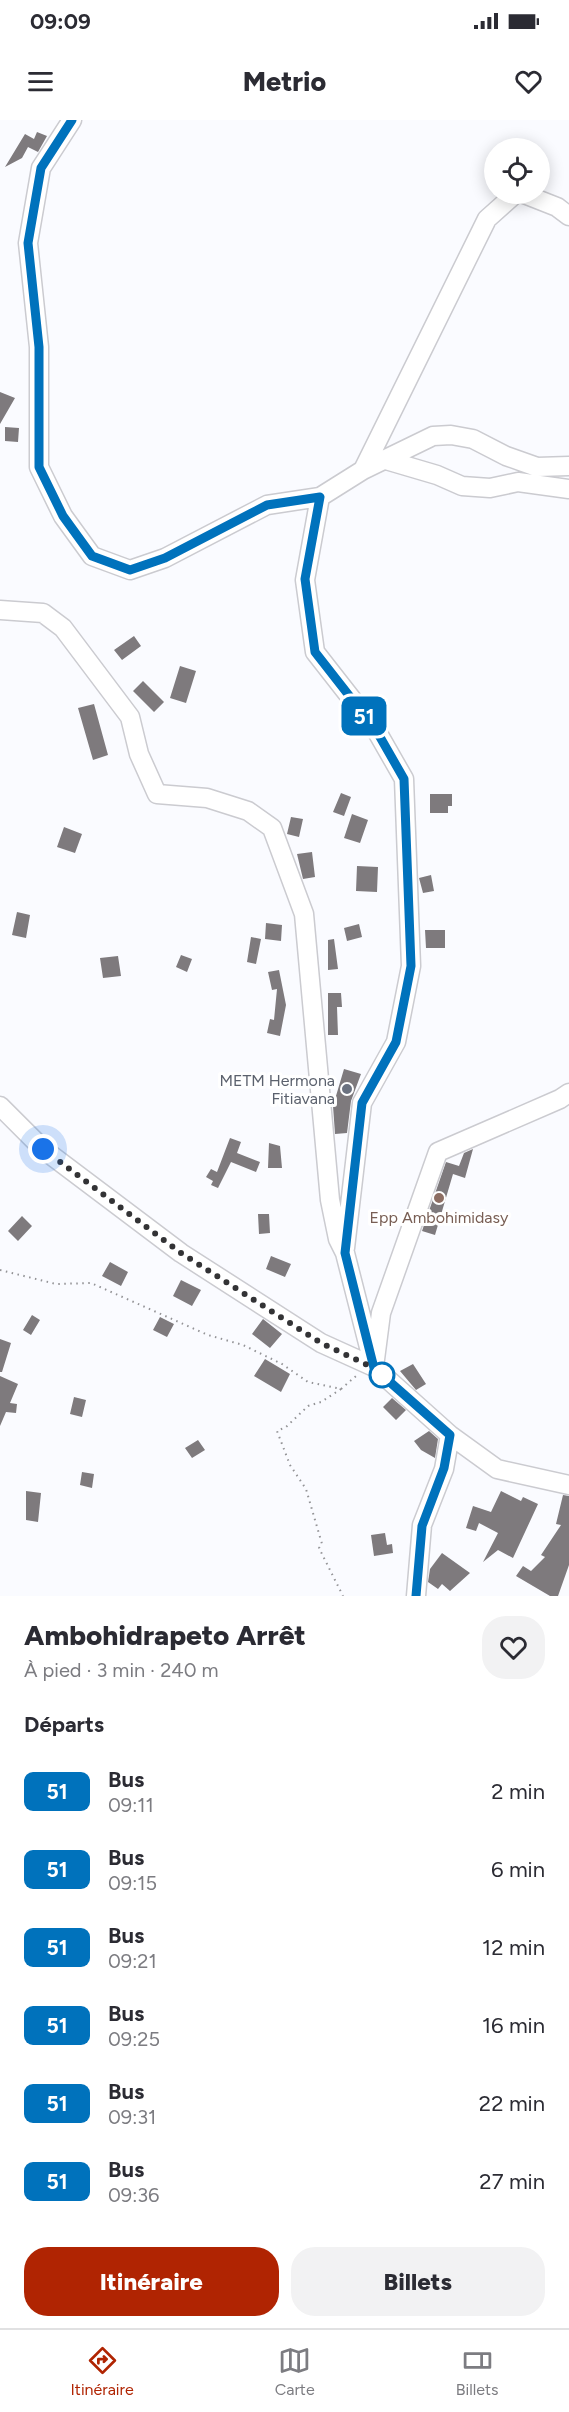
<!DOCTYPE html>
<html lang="fr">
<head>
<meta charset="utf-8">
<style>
  :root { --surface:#fff; --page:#f2f2f3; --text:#2b2b33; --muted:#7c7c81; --line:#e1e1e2; --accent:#b02402 }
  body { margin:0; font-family:Figtree,sans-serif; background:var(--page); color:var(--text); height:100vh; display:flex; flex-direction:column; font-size:22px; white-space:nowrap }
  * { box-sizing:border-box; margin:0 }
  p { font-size:20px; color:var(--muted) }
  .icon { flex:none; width:33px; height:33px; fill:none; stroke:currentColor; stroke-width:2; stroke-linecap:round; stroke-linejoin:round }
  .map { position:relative; height:1476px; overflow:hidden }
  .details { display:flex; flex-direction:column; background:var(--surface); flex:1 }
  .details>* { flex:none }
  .badge { padding:0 12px; border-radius:9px; font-size:21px; line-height:39px }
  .tools { position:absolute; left:484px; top:18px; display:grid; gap:12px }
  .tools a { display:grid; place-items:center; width:66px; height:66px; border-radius:50%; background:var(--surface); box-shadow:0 3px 15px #0003; font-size:30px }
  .you { position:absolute; width:30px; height:30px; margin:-15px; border:4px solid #fff; border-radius:50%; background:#1a73e8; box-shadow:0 0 0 9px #1a73e833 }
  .map>.badge { position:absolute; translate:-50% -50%; box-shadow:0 0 0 3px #fff }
  h2 { padding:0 24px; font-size:22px; line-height:54px }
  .round { display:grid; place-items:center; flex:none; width:63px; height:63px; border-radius:24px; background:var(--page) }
  .overview { display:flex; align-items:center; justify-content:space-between; height:102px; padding:0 24px }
  h1 { font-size:28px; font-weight:800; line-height:45px }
  .button { display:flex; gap:12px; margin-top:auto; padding:12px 24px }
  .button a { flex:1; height:69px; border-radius:24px; background:var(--accent); color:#fff; font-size:24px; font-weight:800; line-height:69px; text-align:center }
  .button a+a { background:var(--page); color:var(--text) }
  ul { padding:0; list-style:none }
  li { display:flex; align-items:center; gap:18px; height:78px; padding:0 24px }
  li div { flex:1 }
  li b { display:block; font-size:22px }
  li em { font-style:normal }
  li .badge { min-width:66px; font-weight:700; text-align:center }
  .status { display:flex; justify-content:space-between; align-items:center; height:42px; padding:0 30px; background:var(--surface); direction:ltr }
  .status svg { height:16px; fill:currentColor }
  header { display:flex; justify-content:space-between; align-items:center; height:78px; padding:0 24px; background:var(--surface); font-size:27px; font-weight:800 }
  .tab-bar { display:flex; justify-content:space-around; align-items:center; height:84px; border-top:2px solid var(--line); background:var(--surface); font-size:16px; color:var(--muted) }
  .tab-bar a { display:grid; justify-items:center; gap:3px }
  .tab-bar .selected { color:var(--accent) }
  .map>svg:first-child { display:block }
  .building { fill:#7e7a7d }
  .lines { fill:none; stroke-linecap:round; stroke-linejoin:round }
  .minor-casing { stroke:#cbcbd0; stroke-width:21 }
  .path { stroke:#939396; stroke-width:2; stroke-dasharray:1.5 4.5; stroke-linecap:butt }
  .minor { stroke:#fff; stroke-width:18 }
  .line-casing { stroke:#fff; stroke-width:14 }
  .line { stroke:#0072bc; stroke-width:9 }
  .walk { stroke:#333335; stroke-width:6; stroke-dasharray:0 10.8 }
  .worship-dot { fill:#6b7280; stroke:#fff; stroke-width:2 }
  .education-dot { fill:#8d6e63; stroke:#fff; stroke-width:2 }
  .stop-dot { fill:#fff; stroke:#0072bc; stroke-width:3 }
  .labels { text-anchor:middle; stroke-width:6; stroke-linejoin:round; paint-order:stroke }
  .worship-label { font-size:16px; fill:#5b616d; stroke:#fff; text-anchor:end }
  .education-label { font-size:16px; fill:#785e54; stroke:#fff }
</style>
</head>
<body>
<div class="status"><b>09:09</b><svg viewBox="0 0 49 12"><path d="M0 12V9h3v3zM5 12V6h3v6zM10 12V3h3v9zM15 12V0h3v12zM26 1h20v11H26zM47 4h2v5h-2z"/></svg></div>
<header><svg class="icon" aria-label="menu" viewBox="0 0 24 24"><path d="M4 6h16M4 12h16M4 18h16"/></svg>Metrio<svg class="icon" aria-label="heart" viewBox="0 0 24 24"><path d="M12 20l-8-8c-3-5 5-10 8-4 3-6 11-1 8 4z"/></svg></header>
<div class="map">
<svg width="569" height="1476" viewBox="0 0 569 1476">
  <rect width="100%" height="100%" fill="#fafbff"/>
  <path class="building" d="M37,12l10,4 -9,16 -10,-5 -6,11 -17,9 20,-33 9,5z
    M0,272l15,6 -15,26z
    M5,307l14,1 -1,14 -13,-1z
    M134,516l7,10 -19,14 -8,-10z
    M180,546l16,5 -10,32 -16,-5z
    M143,561l21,21 -10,10 -21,-21z
    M94,584l14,51 -15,5 -15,-52z
    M341,673l10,4 -7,19 -11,-4z
    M430,674h22v12h-4v7h-18z
    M352,694l16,6 -8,23 -16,-5z
    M291,697l12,2 -4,18 -12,-3z
    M64,707l18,7 -7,19 -18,-6z
    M312,732l3,25 -12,2 -6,-25z
    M357,746l21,1 -1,25 -21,-1z
    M431,755l3,16 -11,2 -4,-15z
    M17,792l13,3 -4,23 -14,-3z
    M266,803l16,2 -1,16 -16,-2z
    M359,804l3,13 -15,4 -3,-13z
    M425,810h20v18h-19z
    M251,817l10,2 -5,25 -9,-2z
    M334,819l4,30 -10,1v-30z
    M181,835l11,4 -5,13 -11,-5z
    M118,836l3,20 -18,2 -3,-20z
    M279,850l7,35 -6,31 -13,-3 3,-14 4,1 3,-31 -5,1 -4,-18z
    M328,873h13l1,14h-5l1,28h-10z
    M344,949l17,5 -10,27 -4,32 -12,1 -2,-28z
    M230,1018l11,4 -4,11 23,9 -4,10 -25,-10 -13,26 -7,-3 2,-4 -7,-4 5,-8 6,3z
    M269,1023l11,3 2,22h-14z
    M473,1029l-8,29 -12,-4 -18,61 -13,-4 24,-69 13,4 5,-13z
    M258,1094h11l1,19 -11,1z
    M22,1096l10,10 -14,15 -10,-10z
    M271,1136l20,8 -6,13 -19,-8z
    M110,1142l18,10 -7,14 -19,-10z
    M181,1160l20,10 -9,16 -19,-10z
    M32,1195l8,5 -9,15 -8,-5z
    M160,1197l14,7 -7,13 -14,-7z
    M263,1199l19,15 -12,14 -18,-14z
    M0,1219l11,4 -9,29h-2z
    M265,1239l25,15 -9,18 -27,-16z
    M413,1244l13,20 -10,6 -16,-19z
    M0,1256l18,8 -8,19 7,1 -1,9 -10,-1 -6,14z
    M74,1277l12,3 -4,17 -12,-3z
    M392,1278l14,12 -10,10 -13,-13z
    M429,1311l9,8 -3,19 -14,-8 -7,-9z
    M198,1320l7,10 -13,8 -7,-10z
    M82,1352l12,2 -2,14 -12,-3z
    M26,1371l15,2 -3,29 -12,-2z
    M501,1371l20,10 2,-4 15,7 -25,54 -15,-8 -15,12 15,-29 -19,-10 -3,8 -10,-3 7,-22 18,6z
    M563,1375l6,1v69l-11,31h-8l-34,-20 7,-10 8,5 14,-14 -4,-2 20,-30 -5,-1z
    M385,1413l2,12 5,-1 1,9 -19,3 -3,-21z
    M442,1433l28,20 -20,18 -8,-7 -4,5 -10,-7 2,-13z"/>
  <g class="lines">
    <g class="minor-casing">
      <path id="minor" d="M72,0l-31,48 -13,75 11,104v120l24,49 29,40 38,14 35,-12 102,-53 53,-8
        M524,74l33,13 12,9
        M386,340l51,15 25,11 28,2 28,-6 51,7
        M363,350l124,-251 28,-25
        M0,490l43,3 20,15 67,89 9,37 18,40 50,4 41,13 24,17 32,86 26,286 8,39 7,14 29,114 7,-54 57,-161 122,-53 9,-6
        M0,986l43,43 138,104 140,90 53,24 76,68 47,34 72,16
        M345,1128l17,-145 34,-61 15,-76 -7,-187 -28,-49 -61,-78 -10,-72 15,-83 43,-27 70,-34 18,-1 22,4 33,17 31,11 32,-1
        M416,1476l6,-71 22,-56 6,-34"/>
    </g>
    <path class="path" d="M0,1150l56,14 35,-1 117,52 35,10 39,19 26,18 33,7 15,-13
      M341,1269l-20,13 -13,4 -22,21 -9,4 13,34 16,24 16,55 -3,4 24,48"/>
    <use href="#minor" class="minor"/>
  </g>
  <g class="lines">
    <g class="line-casing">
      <path id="line" d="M72,0l-31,48 -13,75 11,104v120l24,49 29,40 38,14 35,-12 102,-53 53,-8 -15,82 10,73 61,78 28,49 7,187 -15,76 -34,61 -17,150 29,115 76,67 -6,33 -22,58 -6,70"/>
    </g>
    <use href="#line" class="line"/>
    <path class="walk" d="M43,1029l138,104 140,90 53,25 16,13 -8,-6"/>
  </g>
  <circle class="worship-dot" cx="347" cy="969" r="6"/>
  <circle class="education-dot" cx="439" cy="1078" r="6"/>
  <circle class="stop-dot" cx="382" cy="1255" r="12"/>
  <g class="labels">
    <g class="worship-label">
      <text x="335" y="966">METM Hermona<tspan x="335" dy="18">Fitiavana</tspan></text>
    </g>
    <g class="education-label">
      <text x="439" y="1103">Epp Ambohimidasy</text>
    </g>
  </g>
</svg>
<div class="tools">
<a><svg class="icon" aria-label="locate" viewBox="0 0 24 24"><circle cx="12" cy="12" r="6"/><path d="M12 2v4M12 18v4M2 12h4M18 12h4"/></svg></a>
</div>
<div class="you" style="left:43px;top:1029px"></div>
<b class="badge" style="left:364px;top:596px;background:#0072bc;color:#fff">51</b>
</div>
<section class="details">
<div class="overview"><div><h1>Ambohidrapeto Arrêt</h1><p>À pied · 3 min · 240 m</p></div><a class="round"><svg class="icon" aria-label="heart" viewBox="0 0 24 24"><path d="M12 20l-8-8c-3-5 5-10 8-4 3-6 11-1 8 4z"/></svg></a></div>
<h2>Départs</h2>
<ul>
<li><span class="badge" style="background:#0072bc;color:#fff">51</span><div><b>Bus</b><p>09:11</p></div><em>2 min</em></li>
<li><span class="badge" style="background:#0072bc;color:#fff">51</span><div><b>Bus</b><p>09:15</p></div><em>6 min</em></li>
<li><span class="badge" style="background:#0072bc;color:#fff">51</span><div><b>Bus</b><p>09:21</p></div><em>12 min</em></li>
<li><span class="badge" style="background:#0072bc;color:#fff">51</span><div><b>Bus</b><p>09:25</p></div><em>16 min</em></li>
<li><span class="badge" style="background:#0072bc;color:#fff">51</span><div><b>Bus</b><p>09:31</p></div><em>22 min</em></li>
<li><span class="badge" style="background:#0072bc;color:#fff">51</span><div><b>Bus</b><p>09:36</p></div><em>27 min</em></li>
</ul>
<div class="button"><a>Itinéraire</a><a>Billets</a></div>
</section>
<nav class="tab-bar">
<a class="selected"><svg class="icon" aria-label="directions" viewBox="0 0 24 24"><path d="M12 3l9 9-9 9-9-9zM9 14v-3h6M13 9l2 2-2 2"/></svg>Itinéraire</a>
<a><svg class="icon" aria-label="map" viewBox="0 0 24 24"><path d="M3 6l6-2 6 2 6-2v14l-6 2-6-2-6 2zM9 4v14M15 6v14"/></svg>Carte</a>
<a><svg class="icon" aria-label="tickets" viewBox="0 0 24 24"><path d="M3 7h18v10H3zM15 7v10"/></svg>Billets</a>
</nav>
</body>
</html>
